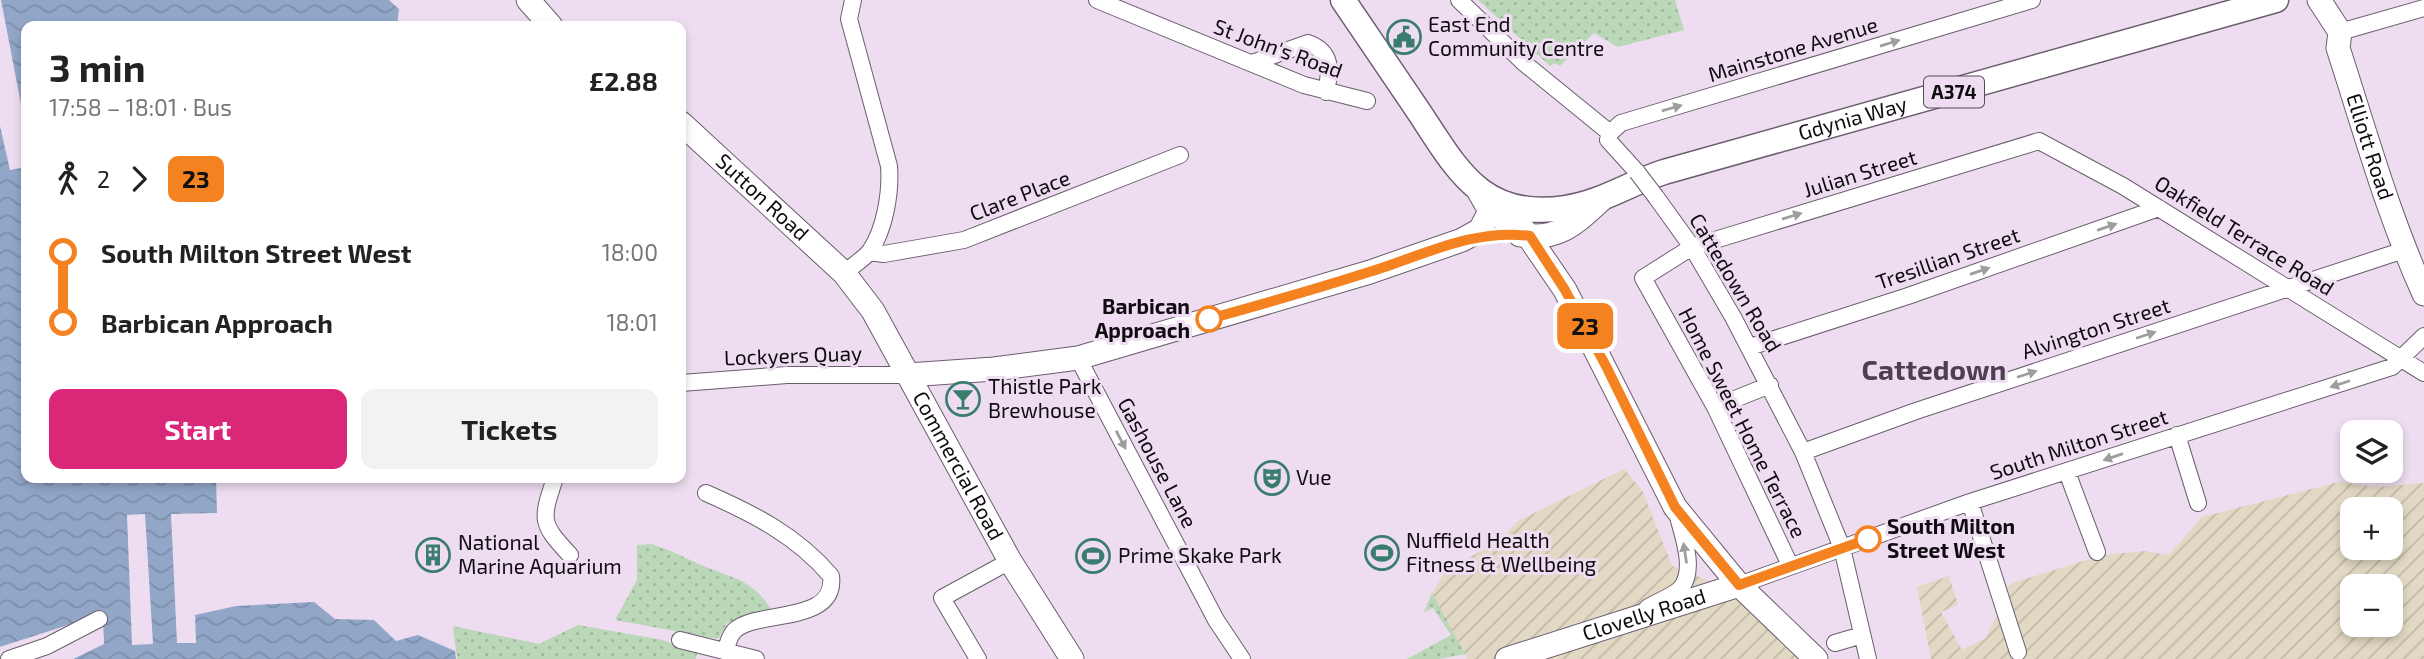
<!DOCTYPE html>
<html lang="en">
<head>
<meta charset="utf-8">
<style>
  :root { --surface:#fff; --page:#f2f2f2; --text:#222; --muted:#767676; --accent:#db2777 }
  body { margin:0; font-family:"Exo 2",sans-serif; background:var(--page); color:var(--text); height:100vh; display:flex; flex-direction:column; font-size:26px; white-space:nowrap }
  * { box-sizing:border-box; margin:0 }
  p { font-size:23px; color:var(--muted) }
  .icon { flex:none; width:38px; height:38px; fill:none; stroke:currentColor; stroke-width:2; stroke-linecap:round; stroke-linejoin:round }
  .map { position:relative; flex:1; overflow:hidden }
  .sheet { position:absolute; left:21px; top:21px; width:665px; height:462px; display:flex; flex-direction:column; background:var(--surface); border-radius:14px; box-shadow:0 4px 10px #0003 }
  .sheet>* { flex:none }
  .badge { padding:0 14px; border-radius:10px; font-size:24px; line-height:46px }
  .tools { position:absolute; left:2340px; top:420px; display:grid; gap:14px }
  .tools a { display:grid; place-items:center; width:63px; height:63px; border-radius:14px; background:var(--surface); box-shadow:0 4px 10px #0003; font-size:35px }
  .map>.badge { position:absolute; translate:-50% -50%; box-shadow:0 0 0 4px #fff }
  .legs { display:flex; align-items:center; gap:10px; height:77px; padding:0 28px; font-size:23px }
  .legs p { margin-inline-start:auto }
  .head { display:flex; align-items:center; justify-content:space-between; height:119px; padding:0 28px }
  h1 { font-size:38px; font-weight:700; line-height:52px }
  .button { display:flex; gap:14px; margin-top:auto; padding:14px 28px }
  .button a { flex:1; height:80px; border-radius:14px; background:var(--accent); color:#fff; font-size:28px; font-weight:700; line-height:80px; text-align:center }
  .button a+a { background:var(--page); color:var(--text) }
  ul { padding:0 28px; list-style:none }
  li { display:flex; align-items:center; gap:24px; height:70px; font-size:26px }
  li i { display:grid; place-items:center; width:10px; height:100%; margin:0 9px; background:currentColor }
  li i::after { content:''; width:18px; height:18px; margin:-9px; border:5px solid; border-radius:50%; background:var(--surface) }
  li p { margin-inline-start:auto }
  li:first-child i { background:linear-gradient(#0000 50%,currentColor 0) }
  li:last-child i { background:linear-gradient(currentColor 50%,#0000 0) }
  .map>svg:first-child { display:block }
  .industrial { fill:url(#industrial-furrows); fill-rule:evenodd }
  .grass { fill:url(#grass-dots) }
  .water { fill:url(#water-waves); fill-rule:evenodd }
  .pier { fill:#eeddf1 }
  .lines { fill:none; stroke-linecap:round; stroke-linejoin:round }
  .street-casing { stroke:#6b5d6e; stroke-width:18 }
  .secondary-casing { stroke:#6b5d6e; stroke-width:25 }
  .primary-casing { stroke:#6b5d6e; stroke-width:27 }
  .street { stroke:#fff; stroke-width:16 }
  .secondary { stroke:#fff; stroke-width:23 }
  .primary { stroke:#fff; stroke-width:24 }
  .street-bridge-casing { stroke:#6b5d6e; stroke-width:18; stroke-linecap:butt }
  .street-bridge { stroke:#fff; stroke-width:16 }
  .oneway { fill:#9f9da0 }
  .line-1-casing { stroke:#fff; stroke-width:16 }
  .line-1 { stroke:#f58220; stroke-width:10 }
  .stop-1-dot { fill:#fff; stroke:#f58220; stroke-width:3.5 }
  .labels { text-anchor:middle; stroke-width:6; stroke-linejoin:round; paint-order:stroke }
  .shield { fill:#eeddf1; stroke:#534a54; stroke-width:2 }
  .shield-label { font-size:19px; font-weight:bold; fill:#100b11 }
  .poi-label { font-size:21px; fill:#100b11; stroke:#eeddf1; text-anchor:start }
  .street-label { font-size:21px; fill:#100b11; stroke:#eeddf1 }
  .stop-label { font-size:21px; font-weight:bold; fill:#100b11; stroke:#eeddf1; text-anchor:end }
  .district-label { font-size:28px; font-weight:bold; fill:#4c3f4f; stroke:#eeddf1 }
</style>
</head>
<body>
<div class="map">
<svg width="2424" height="659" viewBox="0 0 2424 659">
  <defs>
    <pattern id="industrial-furrows" width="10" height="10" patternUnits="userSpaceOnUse" patternTransform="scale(1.75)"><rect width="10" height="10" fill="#e2d9c4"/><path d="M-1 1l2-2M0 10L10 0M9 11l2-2" fill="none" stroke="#c1b9a7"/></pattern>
    <pattern id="grass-dots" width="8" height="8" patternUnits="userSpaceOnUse" patternTransform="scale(1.75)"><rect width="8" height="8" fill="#bad7b7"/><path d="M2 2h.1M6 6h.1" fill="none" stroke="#9fb79c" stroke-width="1.8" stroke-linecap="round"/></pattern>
    <pattern id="water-waves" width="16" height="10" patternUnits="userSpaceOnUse" patternTransform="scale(1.75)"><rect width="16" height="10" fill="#92a7c8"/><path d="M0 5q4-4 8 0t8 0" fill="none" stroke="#7d8eab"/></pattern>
  </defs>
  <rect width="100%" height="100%" fill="#eeddf1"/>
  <path class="industrial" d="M1624,469l18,21 30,76 68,27 63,66h-336l-35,-66 15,-24 50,-26 21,-22z
    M2339,482l40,5 45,-4v176h-493l-14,-72 32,-11 9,29 -17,7 21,38 24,-12 22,-46 -2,-4 6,-5 91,-28 42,-4 24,4 33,-38zM2352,509h38v39h-38zM2352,586h38v39h-38z"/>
  <path class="grass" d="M1478,0h197l9,30 -66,17 -24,-14 -34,33 -6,-3 -4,3z
    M651,544c20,6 36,15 55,23 30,12 48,14 66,44l-45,12 -9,16 -103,-19 22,-40v-35z
    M1432,593l33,61 -26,5h-32l44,-24 -18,-27 -9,4z
    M578,625l85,15 34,13 -1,6h-239l-4,-33 86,18z"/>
  <path class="water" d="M1,0h388l10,9 -2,17h-371v104z
    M0,126l10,44 16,-3v311h190l1,35 -46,1 6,129h19l-1,-28 41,-9 78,-4 21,17 39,1 22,21 22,-6 37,16 1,8h-383l31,-16 -1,-20 -10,-6 -93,30zM145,514l8,130 -21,1 -5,-130z"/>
  <path class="pier" d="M101,615l3,29 -31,15h-3l30,-18 -2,-22 -98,31v-3z"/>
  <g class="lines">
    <g class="street-casing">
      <path id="street" d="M1097,0l207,85 63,16
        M1459,0l65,63 86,70
        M2340,32l84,-24
        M1252,63l56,-20c24,9 23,26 18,49
        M1610,133l11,-10 411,-123
        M1610,133l-2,7 29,32
        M1656,197l36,50 41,70 70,135 39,96 26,111
        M869,252l15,2 80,-14 216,-85
        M844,273c8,-7 20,-14 26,-22 15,-22 21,-59 19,-85l-40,-147 4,-19
        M1750,347l158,-51 251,-88
        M1078,358l138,262 26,39
        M681,383l106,-8h121
        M1715,407l55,-22
        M2177,435l21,68
        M1803,452l113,-41 488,-161
        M2067,472l30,80
        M555,478c-14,42 -15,45 15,77
        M706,493c48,21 91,43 125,83 6,49 -75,33 -97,55 -5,6 -7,14 -8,21
        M1970,502l48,150
        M1790,565l-75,-158 -72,-129 49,-31 347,-106 84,45 301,187
        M1739,585l231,-83 422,-135 32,-31
        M1647,608c9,-6 26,-12 33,-19 17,-19 2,-55 -3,-76
        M680,640l76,19
        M1835,643l27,-8
        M9,659l38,-13 52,-27
        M978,659l-36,-61 68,-37"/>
    </g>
    <g class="secondary-casing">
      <g id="secondary">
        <path d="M528,0l23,26"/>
        <path id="s1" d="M2319,0l21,32 -2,16c27,83 50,167 86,246"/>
        <path id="s2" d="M681,123l163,150 29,38 137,250 62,98"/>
        <path d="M1490,211l34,19 41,60 110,217 64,78 77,74"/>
        <path d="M1520,235c39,6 56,-12 82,-36"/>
        <path d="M908,375l86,-6 84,-11 292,-86 92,-32 18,-10 10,-19 -13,-23"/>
        <path id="s3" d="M1507,659l232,-74"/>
      </g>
    </g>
    <g class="primary-casing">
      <g id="primary">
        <path id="s4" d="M1343,0c24,35 48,71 72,106 40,59 64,115 150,102 36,-5 65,-25 99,-36l612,-172"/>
      </g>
    </g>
    <use href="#street" class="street"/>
    <use href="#secondary" class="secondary"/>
    <use href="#primary" class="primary"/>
    <g class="street-bridge-casing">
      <path id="street-bridge" d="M1637,172l19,25"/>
    </g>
    <use href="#street-bridge" class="street-bridge"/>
  </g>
  <defs><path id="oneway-solid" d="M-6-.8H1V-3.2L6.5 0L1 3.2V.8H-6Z" transform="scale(1.75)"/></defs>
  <g class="oneway">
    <use href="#oneway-solid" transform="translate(1890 43) rotate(-17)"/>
    <use href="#oneway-solid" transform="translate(1672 108) rotate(-16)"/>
    <use href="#oneway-solid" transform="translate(1792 216) rotate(-17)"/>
    <use href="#oneway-solid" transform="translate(2107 227) rotate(-19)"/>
    <use href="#oneway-solid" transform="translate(1980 271) rotate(-19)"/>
    <use href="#oneway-solid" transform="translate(2146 335) rotate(-18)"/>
    <use href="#oneway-solid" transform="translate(2027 374) rotate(-18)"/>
    <use href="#oneway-solid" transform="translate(2340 384) rotate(162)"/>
    <use href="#oneway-solid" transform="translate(1121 440) rotate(62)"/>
    <use href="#oneway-solid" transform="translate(2113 457) rotate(161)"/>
    <use href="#oneway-solid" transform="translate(1685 553) rotate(-99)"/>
  </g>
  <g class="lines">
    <g class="line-1-casing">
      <path id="line-1" d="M1209,319c54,-15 107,-30 160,-47 53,-16 104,-44 161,-36l35,54 42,78 68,139 64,78 129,-46"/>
    </g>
    <use href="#line-1" class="line-1"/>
  </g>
  <defs>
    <g id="civic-ring" transform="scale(1.75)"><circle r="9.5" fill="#eeddf1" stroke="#3a7c6d" stroke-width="1.5"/><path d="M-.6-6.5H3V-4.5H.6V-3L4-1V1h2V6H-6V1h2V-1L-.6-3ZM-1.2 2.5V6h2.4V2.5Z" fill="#3a7c6d"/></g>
    <g id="bar-ring" transform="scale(1.75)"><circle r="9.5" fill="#eeddf1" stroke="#3a7c6d" stroke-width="1.5"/><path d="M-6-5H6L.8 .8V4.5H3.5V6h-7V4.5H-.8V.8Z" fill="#3a7c6d"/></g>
    <g id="theatre-ring" transform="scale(1.75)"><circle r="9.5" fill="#eeddf1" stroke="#3a7c6d" stroke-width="1.5"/><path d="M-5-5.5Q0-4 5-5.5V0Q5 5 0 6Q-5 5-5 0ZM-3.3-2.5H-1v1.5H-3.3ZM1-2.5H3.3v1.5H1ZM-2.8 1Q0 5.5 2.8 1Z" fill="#3a7c6d"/></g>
    <g id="stadium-ring" transform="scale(1.75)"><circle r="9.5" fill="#eeddf1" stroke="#3a7c6d" stroke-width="1.5"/><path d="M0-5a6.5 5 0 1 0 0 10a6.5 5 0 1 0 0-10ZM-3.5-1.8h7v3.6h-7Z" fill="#3a7c6d"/></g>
    <g id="building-ring" transform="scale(1.75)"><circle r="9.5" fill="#eeddf1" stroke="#3a7c6d" stroke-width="1.5"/><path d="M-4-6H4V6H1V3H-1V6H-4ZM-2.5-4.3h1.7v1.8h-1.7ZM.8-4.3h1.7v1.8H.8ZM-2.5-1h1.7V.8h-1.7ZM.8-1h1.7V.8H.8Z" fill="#3a7c6d"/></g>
  </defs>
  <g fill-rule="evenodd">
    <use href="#civic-ring" x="1404" y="37"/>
    <use href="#bar-ring" x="963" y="399"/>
    <use href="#theatre-ring" x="1272" y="478"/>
    <use href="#stadium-ring" x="1382" y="553"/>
    <use href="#building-ring" x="433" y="555"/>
    <use href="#stadium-ring" x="1093" y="556"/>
  </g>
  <g class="stop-1-dot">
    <circle cx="1209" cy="319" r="12"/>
    <circle cx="1868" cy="539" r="12"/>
  </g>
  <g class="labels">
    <rect class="shield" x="1924" y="76.5" width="60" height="31" rx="5"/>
    <g class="shield-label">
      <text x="1954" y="99">A374</text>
    </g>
    <g class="poi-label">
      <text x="1428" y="32">East End<tspan x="1428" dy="24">Community Centre</tspan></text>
      <text x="988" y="394">Thistle Park<tspan x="988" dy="24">Brewhouse</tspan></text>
      <text x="1296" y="485">Vue</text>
      <text x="1406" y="548">Nuffield Health<tspan x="1406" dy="24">Fitness &amp; Wellbeing</tspan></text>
      <text x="458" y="550">National<tspan x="458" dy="24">Marine Aquarium</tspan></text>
      <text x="1118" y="563">Prime Skake Park</text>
    </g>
    <g class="street-label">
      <text transform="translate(1278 49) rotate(20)" y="7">St John's Road</text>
      <text transform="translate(1793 50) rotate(-17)" y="7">Mainstone Avenue</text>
      <text dy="7" stroke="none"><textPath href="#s4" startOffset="626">Gdynia Way</textPath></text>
      <text dy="7" stroke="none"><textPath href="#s1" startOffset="158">Elliott Road</textPath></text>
      <text transform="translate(1860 174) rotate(-17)" y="7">Julian Street</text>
      <text transform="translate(1020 196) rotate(-21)" y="7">Clare Place</text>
      <text dy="7" stroke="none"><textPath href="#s2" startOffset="110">Sutton Road</textPath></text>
      <text transform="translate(2244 236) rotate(32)" y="7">Oakfield Terrace Road</text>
      <text transform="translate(1948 259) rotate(-19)" y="7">Tresillian Street</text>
      <text transform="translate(1735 283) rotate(59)" y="7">Cattedown Road</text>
      <text transform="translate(2096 329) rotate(-18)" y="7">Alvington Street</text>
      <text transform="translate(793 356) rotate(-2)" y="7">Lockyers Quay</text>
      <text transform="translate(1742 423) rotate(63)" y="7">Home Sweet Home Terrace</text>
      <text transform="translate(2079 445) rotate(-18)" y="7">South Milton Street</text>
      <text transform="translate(1157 463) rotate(62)" y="7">Gashouse Lane</text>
      <text dy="7" stroke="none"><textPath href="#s2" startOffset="446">Commercial Road</textPath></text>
      <text dy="7" stroke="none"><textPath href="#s3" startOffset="144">Clovelly Road</textPath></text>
    </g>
    <g class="stop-label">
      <text x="1190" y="314">Barbican<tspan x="1190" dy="24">Approach</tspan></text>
      <text x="1887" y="534" text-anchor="start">South Milton<tspan x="1887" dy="24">Street West</tspan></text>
    </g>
    <g class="district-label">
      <text x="1934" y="380">Cattedown</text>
    </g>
  </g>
</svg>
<div class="tools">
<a><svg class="icon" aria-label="layers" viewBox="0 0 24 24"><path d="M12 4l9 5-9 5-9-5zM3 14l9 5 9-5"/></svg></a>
<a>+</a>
<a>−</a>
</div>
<b class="badge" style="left:1585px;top:326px;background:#f58220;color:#111">23</b>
<section class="sheet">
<div class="head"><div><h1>3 min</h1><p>17:58 – 18:01 · Bus</p></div><b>£2.88</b></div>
<div class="legs"><svg class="icon" aria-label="walk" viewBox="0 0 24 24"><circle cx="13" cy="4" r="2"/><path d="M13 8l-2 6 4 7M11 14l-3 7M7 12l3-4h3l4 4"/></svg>2<svg class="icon" aria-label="forward" viewBox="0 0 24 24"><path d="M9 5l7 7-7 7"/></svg><b class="badge" style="background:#f58220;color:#111">23</b></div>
<ul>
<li><i style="color:#f58220"></i><b>South Milton Street West</b><p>18:00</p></li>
<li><i style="color:#f58220"></i><b>Barbican Approach</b><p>18:01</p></li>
</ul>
<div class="button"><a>Start</a><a>Tickets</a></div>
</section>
</div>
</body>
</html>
